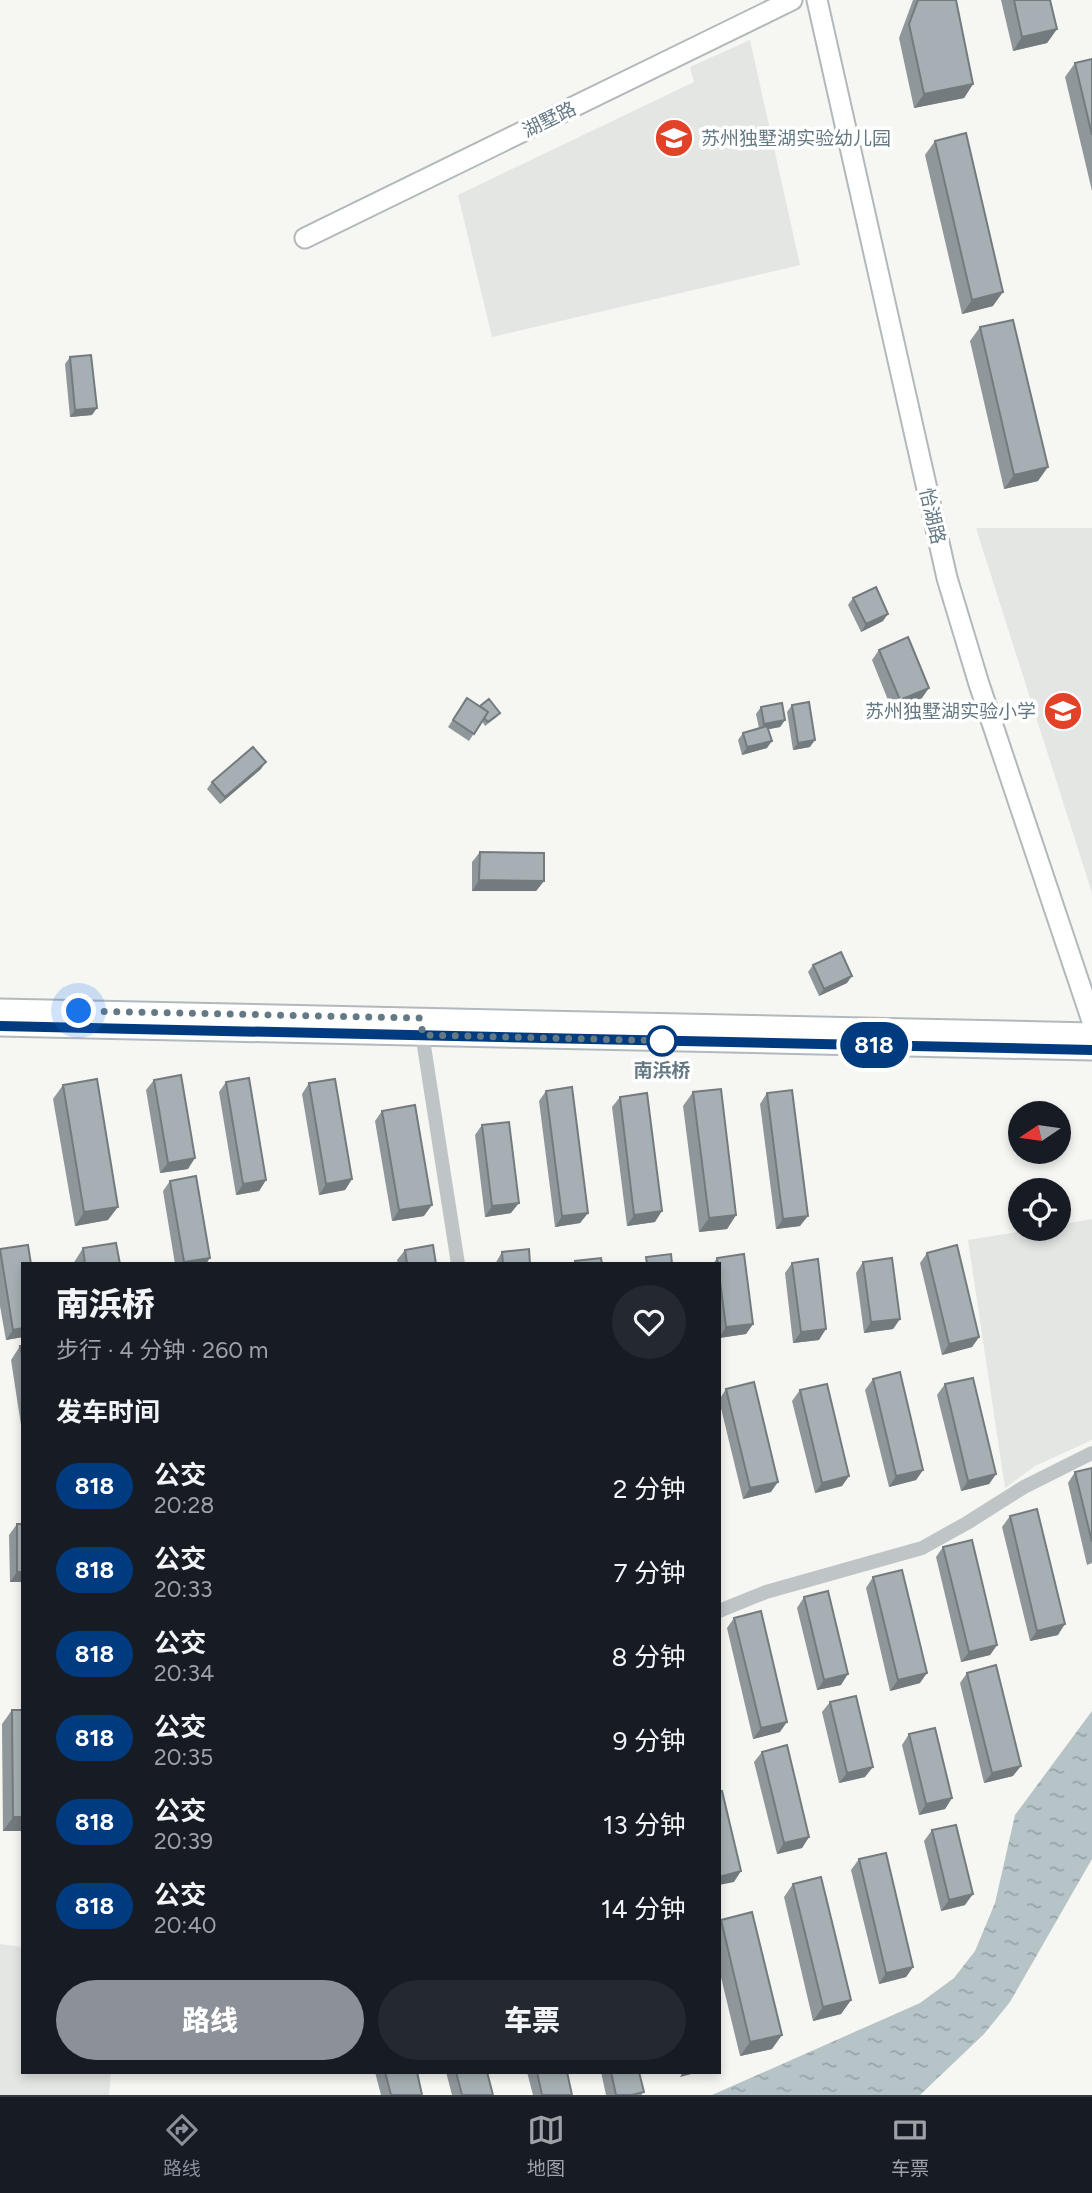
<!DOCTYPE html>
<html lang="zh">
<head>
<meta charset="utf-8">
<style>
  :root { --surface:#171b24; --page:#242831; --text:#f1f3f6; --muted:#9ea1a6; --line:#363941; --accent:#8c9099 }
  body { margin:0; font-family:Figtree,"Noto Sans SC",sans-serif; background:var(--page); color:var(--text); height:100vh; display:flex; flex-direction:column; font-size:26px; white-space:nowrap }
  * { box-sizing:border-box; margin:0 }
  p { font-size:23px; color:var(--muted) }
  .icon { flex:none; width:38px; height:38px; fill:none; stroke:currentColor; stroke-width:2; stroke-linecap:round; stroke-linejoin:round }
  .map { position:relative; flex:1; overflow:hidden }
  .panel { position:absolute; left:21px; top:1262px; width:700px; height:812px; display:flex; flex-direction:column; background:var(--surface); border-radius:0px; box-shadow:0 4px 10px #0003 }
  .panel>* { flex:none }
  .badge { padding:0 14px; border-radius:23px; font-size:24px; line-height:46px }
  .needle { width:46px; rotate:257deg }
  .controls { position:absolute; left:1008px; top:1101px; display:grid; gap:14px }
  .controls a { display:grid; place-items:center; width:63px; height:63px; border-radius:50%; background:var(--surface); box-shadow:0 4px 10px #0003; font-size:35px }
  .you { position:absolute; width:35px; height:35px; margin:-18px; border:5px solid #fff; border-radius:50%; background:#1a73e8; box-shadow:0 0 0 10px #1a73e833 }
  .map>.badge { position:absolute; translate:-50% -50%; box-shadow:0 0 0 4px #fff }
  h2 { padding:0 35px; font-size:26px; line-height:63px }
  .round { display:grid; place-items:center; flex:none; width:74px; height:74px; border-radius:37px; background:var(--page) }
  .head { display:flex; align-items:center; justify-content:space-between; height:119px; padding:0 35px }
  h1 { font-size:33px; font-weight:800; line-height:52px }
  .action { display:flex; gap:14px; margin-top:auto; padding:14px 35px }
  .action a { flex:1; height:80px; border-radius:42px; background:var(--accent); color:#fff; font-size:28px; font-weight:800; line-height:80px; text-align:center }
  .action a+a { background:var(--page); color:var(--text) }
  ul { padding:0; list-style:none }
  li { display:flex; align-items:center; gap:21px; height:84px; padding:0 35px }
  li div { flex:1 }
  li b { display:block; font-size:26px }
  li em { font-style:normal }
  li .badge { min-width:77px; font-weight:700; text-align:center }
  .menu { display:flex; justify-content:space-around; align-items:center; height:98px; border-top:2px solid var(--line); background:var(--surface); font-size:19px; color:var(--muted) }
  .menu a { display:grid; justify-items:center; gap:4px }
  .menu .on { color:var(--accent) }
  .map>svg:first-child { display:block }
  .built { fill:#e4e6e4 }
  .water { fill:url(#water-ripples) }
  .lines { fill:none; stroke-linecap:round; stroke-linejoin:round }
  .secondary-casing { stroke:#b2b8bc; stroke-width:23 }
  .street { stroke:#bfc4c7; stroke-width:14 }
  .secondary { stroke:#fff; stroke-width:19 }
  .wall { fill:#8f979b }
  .shaded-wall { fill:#747b7e }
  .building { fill:#a6b0b4; stroke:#747b7e; stroke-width:2 }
  .line-casing { stroke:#fff; stroke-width:16 }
  .line { stroke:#003b80; stroke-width:10 }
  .walk { stroke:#657984; stroke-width:7; stroke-dasharray:0 12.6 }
  .stop-dot { fill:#fff; stroke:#003b80; stroke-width:3.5 }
  .labels { text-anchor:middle; stroke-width:7; stroke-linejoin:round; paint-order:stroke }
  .street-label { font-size:19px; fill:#657984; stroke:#fff }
  .poi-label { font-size:19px; fill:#657984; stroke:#fff; text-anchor:start }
  .stop-label { font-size:19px; font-weight:bold; fill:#657984; stroke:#fff }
</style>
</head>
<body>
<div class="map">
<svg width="1092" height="2095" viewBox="0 0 1092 2095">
  <defs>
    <pattern id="water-ripples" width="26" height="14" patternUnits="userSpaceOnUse" patternTransform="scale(1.75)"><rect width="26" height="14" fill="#b6c4c7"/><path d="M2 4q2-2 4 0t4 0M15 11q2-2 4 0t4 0" fill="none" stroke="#98a4a7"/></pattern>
  </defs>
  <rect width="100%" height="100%" fill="#f6f6f3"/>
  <path class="built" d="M750,40l50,225 -308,72 -34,-142 236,-113 -4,-15z
    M976,528h116v365z
    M1092,1219v221l-57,26 -30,22 -37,-248 68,-11 23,-1v-3z
    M0,1944l23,3v125h88l-2,23h-109z"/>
  <path class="water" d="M1092,1711v148l-82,143 -26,32 -64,61h-208l208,-92 34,-25 21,-27 20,-48 20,-88z"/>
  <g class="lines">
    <g class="secondary-casing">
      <path id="secondary" d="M817,0l130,578 32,106 113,337
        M305,238l487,-238
        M0,1009l1092,24
        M0,1026l1092,24"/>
    </g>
    <path class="street" d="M421,1027l37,237
      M719,1611l47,-19 156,-44 45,-25 57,-36 68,-34"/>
    <use href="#secondary" class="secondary"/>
  </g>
  <path class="wall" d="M913,0h43l17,84 -9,14 -50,10 -15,-70z
    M1001,0h49l7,29 -10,14 -34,8z
    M1092,59v132l-27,-114 10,-14z
    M935,141l58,165 -31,8 -37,-159z
    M980,327l58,154 -34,8 -34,-148z
    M70,357l22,58 -22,2 -5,-53z
    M853,598l30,23 -22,11 -13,-27z
    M879,650l43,48 -30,12 -20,-50z
    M467,698l31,18 -13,10 -3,-5 -13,20 -21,-14z
    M792,705l18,42 -17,3 -6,-38z
    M761,707l24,13 -5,7 -12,2 -1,19 -25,7 -4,-15 5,-7 16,-5 -3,-14z
    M261,769l-41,35 -13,-15 5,-7z
    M480,852l64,29 -8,10h-64v-29z
    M813,965l34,18 -28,13 -11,-24z
    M154,1080l34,89 -28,4 -14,-83z
    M226,1082l40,98 -7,11 -23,4 -17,-103z
    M309,1083l43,96 -7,11 -26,5 -17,-101z
    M63,1085l45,135 -33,6 -22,-127z
    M546,1091l42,122 -8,10 -25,4 -16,-126z
    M693,1092l43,123 -9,14 -28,3 -16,-126z
    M767,1093l33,133 -24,3 -16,-125z
    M620,1097l35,125 -28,4 -15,-119z
    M382,1111l42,105 -32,5 -17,-100z
    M482,1125l29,88 -26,4 -10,-82z
    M170,1181l36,83h-31l-12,-73z
    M83,1248l37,16h-47z
    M0,1249l23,88 -17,3 -6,-34z
    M405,1250l31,14h-38l-1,-4z
    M502,1252l28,12h-35z
    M927,1253l52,84 -7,10 -30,8 -22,-92z
    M717,1258l36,66 -7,10 -27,4v-74h-6z
    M863,1262l37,57 -7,10 -29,4 -8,-60z
    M792,1263l27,77 -26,3 -8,-70z
    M20,1346h3v92l-12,-78z
    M873,1379l50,91 -7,10 -27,7 -24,-97z
    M945,1384l51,90 -7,10 -28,7 -24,-96z
    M726,1389l45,103 -28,7 -24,-99z
    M800,1390l49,86 -7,10 -27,7 -23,-92z
    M1092,1468v95l-5,2 -19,-82 7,-11z
    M1010,1516l48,119 -28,6 -28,-114z
    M17,1524h6v122l-1,-64h-12l-1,-47z
    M943,1547l54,98 -7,10 -29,7 -25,-105z
    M873,1577l47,106 -30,8 -24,-103z
    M804,1597l37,88 -24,5 -20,-82z
    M734,1618l46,114 -27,7 -26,-111z
    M967,1673l46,103 -29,7 -24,-100z
    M830,1702l35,75 -26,6 -17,-71z
    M12,1710h11v121h-20l-1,-107z
    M909,1734l43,64 -7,11 -26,6 -17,-70z
    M762,1752l47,85 -7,11 -25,6 -23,-92z
    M932,1830l33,75 -24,6 -17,-70z
    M859,1859l54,108 -7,10 -27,7 -28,-114z
    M793,1884l58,116 -10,14 -28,7 -29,-124z
    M721,1920l51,129 -32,7 -21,-87v-47z
    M375,2072h42l5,23h-41z
    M446,2072h41l6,23h-41z
    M527,2072h40l5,23h-39z
    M601,2072h38l3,23h-36z"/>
  <path class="shaded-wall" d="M1057,29l-10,14 -34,8 9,-14z
    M973,84l-9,14 -50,10 10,-14z
    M1003,292l-10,14 -31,8 10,-14z
    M97,408l-5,7 -22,2 5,-7z
    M1048,467l-10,14 -34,8 10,-14z
    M888,614l-5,7 -22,11 5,-8z
    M929,688l-7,10 -30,12 8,-10z
    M785,720l-5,7 -21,4 5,-7z
    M815,740l-5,7 -17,3 5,-7z
    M772,741l-5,7 -25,7 5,-8z
    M266,762l-5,7 -41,35 5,-7z
    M479,880l65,1 -8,10h-64z
    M852,976l-5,7 -28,13 5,-7z
    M195,1158l-7,11 -28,4 8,-10z
    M352,1179l-7,11 -26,5 7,-11z
    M266,1180l-7,11 -23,4 7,-11z
    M519,1203l-8,10 -26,4 7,-11z
    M432,1205l-8,11 -32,5 7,-11z
    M118,1207l-10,13 -33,6 9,-14z
    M662,1211l-7,11 -28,4 7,-11z
    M588,1213l-8,10 -25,4 7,-11z
    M736,1215l-9,14 -28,3 10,-14z
    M808,1216l-8,10 -24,3 7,-10z
    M210,1258l-4,6h-23l1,-2z
    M900,1319l-7,10 -29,4 7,-11z
    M753,1324l-7,10 -27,4 7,-11z
    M23,1328v9l-17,3 7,-10z
    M826,1329l-7,11 -26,3 8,-11z
    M979,1337l-7,10 -30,8 7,-11z
    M923,1470l-7,10 -27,7 7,-11z
    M996,1474l-7,10 -28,7 7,-10z
    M849,1476l-7,10 -27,7 7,-10z
    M778,1482l-7,10 -28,7 7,-11z
    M17,1572h6l-1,10h-12z
    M1065,1624l-7,11 -28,6 7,-10z
    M997,1645l-7,10 -29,7 8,-10z
    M927,1673l-7,10 -30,8 8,-11z
    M848,1674l-7,11 -24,5 7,-10z
    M787,1722l-7,10 -27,7 8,-11z
    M1021,1766l-8,10 -29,7 8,-10z
    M873,1767l-8,10 -26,6 8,-10z
    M952,1798l-7,11 -26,6 7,-11z
    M13,1817h10v14h-20z
    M809,1837l-7,11 -25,6 7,-11z
    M741,1871l-7,11 -15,3v-8z
    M973,1894l-8,11 -24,6 8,-11z
    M913,1967l-7,10 -27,7 7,-11z
    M851,2000l-10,14 -28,7 10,-14z
    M782,2035l-10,14 -32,7 10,-14z
    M683,2072h16l-19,5z"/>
  <path class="building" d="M918,0h38l17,84 -49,10 -15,-70z
    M1014,0h36l7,29 -35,8z
    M1092,59v76l-17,-72z
    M966,133l37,159 -31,8 -37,-159z
    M1013,320l35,147 -34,8 -34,-148z
    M91,355l6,53 -22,2 -5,-53z
    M876,587l12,27 -22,10 -13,-26z
    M908,637l21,51 -29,12 -21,-50z
    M467,698l21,14 -14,22 -21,-14z
    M489,699l11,14 -12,9 -4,-4 4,-6 -8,-6z
    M809,702l6,38 -17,3 -6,-38z
    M782,703l3,17 -21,4 -3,-17z
    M767,726l5,15 -25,6 -4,-14z
    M253,747l13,15 -41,35 -13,-15z
    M480,852l64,1v28l-65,-1z
    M841,952l11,24 -28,13 -11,-24z
    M181,1075l14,83 -27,5 -14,-83z
    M249,1078l17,102 -23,4 -17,-102z
    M97,1079l21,128 -34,5 -21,-127z
    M335,1079l17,100 -26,5 -17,-101z
    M572,1087l16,126 -26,3 -16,-125z
    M721,1089l15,126 -27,3 -16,-126z
    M792,1090l16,126 -25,3 -16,-126z
    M647,1093l15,118 -28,4 -14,-118z
    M415,1105l17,100 -33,5 -17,-99z
    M509,1122l10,81 -27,3 -10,-81z
    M196,1176l14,82 -26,4 -14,-81z
    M116,1243l4,21h-35l-2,-16z
    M28,1245l3,19h-8v64l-10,2 -13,-81z
    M433,1245l3,19h-29l-2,-14z
    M957,1245l22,92 -30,7 -22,-91z
    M529,1249l1,15h-27l-1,-12z
    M671,1254l1,10h-25l-1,-7z
    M744,1254l9,70 -27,3 -7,-53v-10h-1l-1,-6z
    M601,1258l1,6h-27v-3z
    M892,1258l8,61 -29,3 -8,-60z
    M818,1259l8,70 -25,3 -9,-69z
    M20,1346h3v15z
    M900,1372l23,98 -27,6 -23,-97z
    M973,1378l23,96 -28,7 -23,-97z
    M754,1382l24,100 -28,6 -24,-99z
    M827,1384l22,92 -27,7 -22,-93z
    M1092,1468v74l-17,-70z
    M1037,1509l28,115 -28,7 -27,-115z
    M17,1524h6v48h-6z
    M972,1540l25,105 -28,7 -26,-105z
    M902,1570l25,103 -29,7 -25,-103z
    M828,1591l20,83 -24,6 -20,-83z
    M761,1611l26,111 -26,6 -27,-110z
    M996,1665l25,101 -29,7 -25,-100z
    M856,1696l17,71 -26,6 -17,-71z
    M12,1710h11v107h-10z
    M935,1728l17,70 -26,6 -17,-70z
    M787,1745l22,92 -25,6 -22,-91z
    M722,1791l19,80 -22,6v-85z
    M956,1825l17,69 -24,6 -17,-70z
    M886,1853l27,114 -27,6 -27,-114z
    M821,1877l30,123 -28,7 -30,-123z
    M752,1912l30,123 -32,7 -29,-122z
    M385,2072h32l5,23h-31z
    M456,2072h31l6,23h-31z
    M537,2072h30l5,23h-30z
    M611,2072h28l5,20 -12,3h-16z"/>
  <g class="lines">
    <g class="line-casing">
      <path id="line" d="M0,1026l1092,24"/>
    </g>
    <use href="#line" class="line"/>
    <path class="walk" d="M79,1011l341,7 3,17 251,6h-12"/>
  </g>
  <defs>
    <g id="school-disc" transform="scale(2.0125)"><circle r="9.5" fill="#e14228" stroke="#fff"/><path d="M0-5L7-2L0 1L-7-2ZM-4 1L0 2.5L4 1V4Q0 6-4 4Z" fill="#fff"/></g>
  </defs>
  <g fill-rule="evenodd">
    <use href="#school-disc" x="674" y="138"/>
    <use href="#school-disc" x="1063" y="711"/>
  </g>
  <circle class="stop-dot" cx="662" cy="1041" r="14"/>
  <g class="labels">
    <g class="street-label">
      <text transform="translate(549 119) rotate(-26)" y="7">湖墅路</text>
      <text transform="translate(933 516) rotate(77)" y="7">怡湖路</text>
    </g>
    <g class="poi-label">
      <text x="701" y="145">苏州独墅湖实验幼儿园</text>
      <text x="1036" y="718" text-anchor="end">苏州独墅湖实验小学</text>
    </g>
    <g class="stop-label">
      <text x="662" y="1077">南浜桥</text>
    </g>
  </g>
</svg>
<div class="controls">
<a><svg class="needle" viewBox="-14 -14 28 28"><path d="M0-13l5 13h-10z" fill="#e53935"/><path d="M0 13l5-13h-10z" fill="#9ea1a6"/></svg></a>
<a><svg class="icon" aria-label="locate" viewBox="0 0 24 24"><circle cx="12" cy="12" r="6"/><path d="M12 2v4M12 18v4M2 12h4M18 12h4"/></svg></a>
</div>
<div class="you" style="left:79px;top:1011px"></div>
<b class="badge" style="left:874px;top:1045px;background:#003b80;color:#fff">818</b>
<section class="panel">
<div class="head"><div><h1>南浜桥</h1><p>步行 · 4 分钟 · 260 m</p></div><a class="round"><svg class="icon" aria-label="heart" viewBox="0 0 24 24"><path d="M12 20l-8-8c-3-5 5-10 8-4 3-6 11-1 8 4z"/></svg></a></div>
<h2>发车时间</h2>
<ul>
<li><span class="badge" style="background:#003b80;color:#fff">818</span><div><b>公交</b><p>20:28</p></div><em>2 分钟</em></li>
<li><span class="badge" style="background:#003b80;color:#fff">818</span><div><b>公交</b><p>20:33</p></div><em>7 分钟</em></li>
<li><span class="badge" style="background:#003b80;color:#fff">818</span><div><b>公交</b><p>20:34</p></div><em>8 分钟</em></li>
<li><span class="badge" style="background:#003b80;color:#fff">818</span><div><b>公交</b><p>20:35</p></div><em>9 分钟</em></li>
<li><span class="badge" style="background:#003b80;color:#fff">818</span><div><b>公交</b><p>20:39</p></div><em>13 分钟</em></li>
<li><span class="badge" style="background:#003b80;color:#fff">818</span><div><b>公交</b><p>20:40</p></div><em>14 分钟</em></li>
</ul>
<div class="action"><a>路线</a><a>车票</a></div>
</section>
</div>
<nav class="menu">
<a class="on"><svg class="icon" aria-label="directions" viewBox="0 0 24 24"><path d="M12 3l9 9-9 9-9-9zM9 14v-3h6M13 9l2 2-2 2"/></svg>路线</a>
<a><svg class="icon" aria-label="map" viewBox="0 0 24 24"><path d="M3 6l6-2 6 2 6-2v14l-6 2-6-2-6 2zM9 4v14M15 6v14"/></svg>地图</a>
<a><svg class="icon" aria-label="tickets" viewBox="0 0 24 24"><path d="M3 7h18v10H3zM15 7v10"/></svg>车票</a>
</nav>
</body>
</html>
